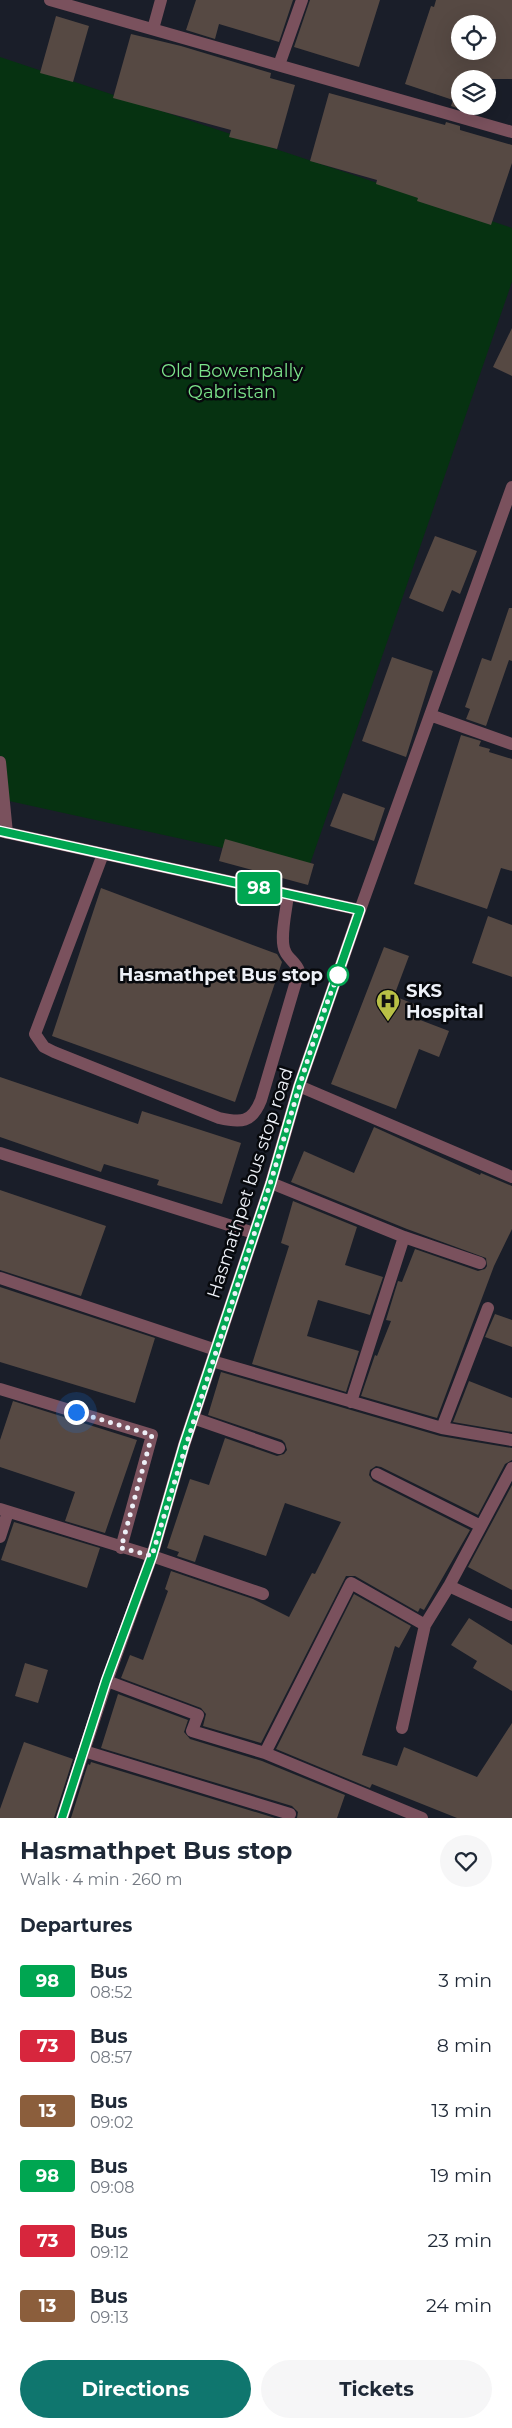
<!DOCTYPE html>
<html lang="en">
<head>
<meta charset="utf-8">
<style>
  :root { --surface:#fff; --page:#f6f6f7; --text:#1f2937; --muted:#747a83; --accent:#0f766e }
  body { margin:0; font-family:Montserrat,sans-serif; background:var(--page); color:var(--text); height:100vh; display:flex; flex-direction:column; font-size:19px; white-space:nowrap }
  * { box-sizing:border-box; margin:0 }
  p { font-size:16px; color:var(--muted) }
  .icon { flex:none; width:28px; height:28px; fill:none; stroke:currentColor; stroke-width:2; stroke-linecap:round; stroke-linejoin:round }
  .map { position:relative; height:1818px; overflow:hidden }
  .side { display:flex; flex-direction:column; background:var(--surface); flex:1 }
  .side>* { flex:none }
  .badge { padding:0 10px; border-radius:4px; font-size:18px; line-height:32px }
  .buttons { position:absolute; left:451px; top:15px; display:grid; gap:10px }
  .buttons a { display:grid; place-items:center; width:45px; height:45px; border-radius:50%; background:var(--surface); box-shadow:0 5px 20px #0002; font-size:25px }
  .you { position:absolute; width:25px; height:25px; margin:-12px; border:4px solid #fff; border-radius:50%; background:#1a73e8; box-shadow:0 0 0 8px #1a73e833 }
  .map>.badge { position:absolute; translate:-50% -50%; box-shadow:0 0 0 2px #fff }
  h2 { padding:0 20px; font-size:19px; line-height:45px }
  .round { display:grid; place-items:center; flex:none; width:52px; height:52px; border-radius:26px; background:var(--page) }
  .head { display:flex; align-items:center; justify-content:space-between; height:85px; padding:0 20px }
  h1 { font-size:24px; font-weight:700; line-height:38px }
  .primary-button { display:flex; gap:10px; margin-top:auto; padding:10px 20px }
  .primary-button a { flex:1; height:58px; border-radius:30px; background:var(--accent); color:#fff; font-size:20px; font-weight:700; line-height:58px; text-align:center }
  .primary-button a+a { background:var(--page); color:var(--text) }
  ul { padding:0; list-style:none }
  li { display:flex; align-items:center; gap:15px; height:65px; padding:0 20px }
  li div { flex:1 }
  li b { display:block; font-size:19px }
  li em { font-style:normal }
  li .badge { min-width:55px; font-weight:700; text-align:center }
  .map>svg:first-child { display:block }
  .green { fill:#063211 }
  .building { fill:#564943; fill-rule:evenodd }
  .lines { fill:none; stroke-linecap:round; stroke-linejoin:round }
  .minor { stroke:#7a515d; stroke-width:12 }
  .line-casing { stroke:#fff; stroke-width:11 }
  .line { stroke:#00a651; stroke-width:8 }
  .walk { stroke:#edf0f7; stroke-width:5; stroke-dasharray:0 9 }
  .stop-dot { fill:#fff; stroke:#00a651; stroke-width:2.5 }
  .labels { text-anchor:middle; stroke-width:5; stroke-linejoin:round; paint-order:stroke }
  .park-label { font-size:18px; fill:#7be38a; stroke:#07090d }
  .stop-label { font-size:18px; font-weight:bold; fill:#edf0f7; stroke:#07090d; text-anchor:end }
  .poi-label { font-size:18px; font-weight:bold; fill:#edf0f7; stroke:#07090d; text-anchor:start }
  .street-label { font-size:18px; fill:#edf0f7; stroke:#07090d }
</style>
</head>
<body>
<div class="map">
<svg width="512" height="1818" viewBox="0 0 512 1818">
  <rect width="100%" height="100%" fill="#1a1e29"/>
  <path class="green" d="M0,57l512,171v54l-203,585 -309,-68z"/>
  <path class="building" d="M196,0h97l-14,42 -60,-18 -4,15 -29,-9z
    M310,0h70l-21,67 -65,-20z
    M436,0h76v79h-52v30l-9,-3 2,-6 -48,-16 26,-78 3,1zM460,24h28v27h-28z
    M56,16l33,10 -16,56 -33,-9z
    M131,34l50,12 90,27 -1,5 25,7 -18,64 -48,-12 2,-7 -118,-32z
    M329,93l116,32 1,-3 14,4v4l52,15v18l-21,62 -74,-24 1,-3 -42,-14 1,-4 -67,-19z
    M512,328v48l-19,-9z
    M435,536l42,15 -17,43 -8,-4 -9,22 -34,-14z
    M509,608h3v53l-3,-1 -23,66 -20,-7 4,-10 -5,-2 17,-49 9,3z
    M392,657l41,14 -27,86 -44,-16z
    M461,735l20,6 -2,5 11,3 -1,3 23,7v112l-11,-3 -14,41 -73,-25z
    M343,793l42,15 -11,33 -44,-15z
    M225,839l89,25 -6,21 -89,-24z
    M101,888l176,66 5,8 -47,140 -183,-66z
    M488,916l24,9v52l-40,-14z
    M384,947l25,9 -15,40 25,10 -4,12 34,13 -10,26 -20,-8 -23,60 -65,-25z
    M0,1077l138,47 4,-13 99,32 -19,61 -65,-19 2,-5 -55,-16 -3,8 -101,-35z
    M374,1127l106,48 1,-2 31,13v43l-18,37 -57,152 -76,-22 14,-41 2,1 14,-35 -5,-1 12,-39 4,1 13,-33 63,22 7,-2 2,-3 -1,-8 -79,-29 -116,-47 13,-31 50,22z
    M0,1190l106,36 -25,70 -81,-26z
    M293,1201l64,26 -12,38 38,12 -13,38 -52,-15 -11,36 52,15 -13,41 -94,-28 37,-118 -8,-3z
    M0,1287l155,51 -20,65 -135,-41z
    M495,1314l17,6v27l-27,-10z
    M221,1372l219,64 72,12v12l-7,4 -27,51 -97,-48 -5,-1 -6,4 -1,5 4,6 97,49 -46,80 -4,-2 -2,4 -63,-36h-9l-85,167 -58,-17 3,-12 -5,-6 -80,-30 9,-23 13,5 25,-69 -3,-2 6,-18 82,28 36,18 23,-44 3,1 26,-52 -56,-19 -19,53 -62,-21 -9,27 -18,-6 2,-4 -12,-4 23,-69 19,6 16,-47 52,18 7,-2 3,-4 -2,-7 -3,-3 -74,-25z
    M469,1381l43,17v34l-59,-10z
    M13,1401l124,39 -32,93 -40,-12 10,-29 -75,-25v-27z
    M512,1485v105l-44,-23z
    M14,1522l86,26 -13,40 -86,-28z
    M354,1594l57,32 -12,22 -4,-2 -33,109 35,11 7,-19 73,30 35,-54v95h-55l-85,-34 -2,4 -94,-39z
    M469,1618l43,27v46l-39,-23 4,-7 -26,-16z
    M25,1663l23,7 -10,33 -23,-7z
    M118,1694l70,26 -4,12 6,7 72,22 83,34 -8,23h-40l1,-6 -6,-6 -191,-58z
    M24,1742l49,17 -19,59h-54v-9z
    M91,1762l184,56h-204l17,-54 2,1z"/>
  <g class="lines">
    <path class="minor" d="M50,0l462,132
      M153,29l8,-29
      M279,65l23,-65
      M430,715l82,29
      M0,762l7,71
      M0,831l360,79 -61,176 -28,97 -87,262 -32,111 -45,125 -45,137
      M103,854l-68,180 9,13 10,5 165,66c22,5 33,5 42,-18l38,-129c-3,-9 -11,-12 -14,-20 -6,-12 2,-43 3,-57
      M360,910l152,-423
      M299,1086l213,91
      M0,1153l254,80
      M271,1183l133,54 76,26
      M0,1278l216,72
      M212,1361l230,67 70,12
      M0,1389l152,46 -31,113
      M351,1402l53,-165
      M193,1418l86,30
      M442,1428l46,-120
      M512,1468l-63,118 63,29
      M377,1474l104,52
      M0,1509l152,47 111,38
      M0,1537l8,-25
      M107,1681l91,34 -6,16 73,22 157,65
      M402,1728l23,-103
      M84,1751l206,63
      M265,1753l86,-170 74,42 24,-39"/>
  </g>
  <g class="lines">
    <g class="line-casing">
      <path id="line" d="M0,831l360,79 -61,176 -28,97 -87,262 -32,111 -46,125 -44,137"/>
    </g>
    <use href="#line" class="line"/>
    <path class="walk" d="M76,1412l76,23 -31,113 31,8c37,-125 79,-248 118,-372 22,-70 40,-141 68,-209"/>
  </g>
  <defs>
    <g id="hospital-pin" transform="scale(1.25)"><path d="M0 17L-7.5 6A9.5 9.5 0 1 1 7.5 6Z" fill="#b9c046" stroke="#07090d"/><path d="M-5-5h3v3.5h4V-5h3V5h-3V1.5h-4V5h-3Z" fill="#111"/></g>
  </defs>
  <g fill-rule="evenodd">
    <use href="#hospital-pin" x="388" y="1001"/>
  </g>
  <circle class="stop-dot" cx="338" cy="975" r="10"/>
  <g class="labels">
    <g class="park-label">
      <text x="232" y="377">Old Bowenpally<tspan x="232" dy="21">Qabristan</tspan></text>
    </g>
    <g class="stop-label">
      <text x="323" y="981">Hasmathpet Bus stop</text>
    </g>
    <g class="poi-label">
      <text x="406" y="997">SKS<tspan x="406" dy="21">Hospital</tspan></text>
    </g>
    <g class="street-label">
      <text transform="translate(250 1183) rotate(-72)" y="6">Hasmathpet bus stop road</text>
    </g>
  </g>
</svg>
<div class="buttons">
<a><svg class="icon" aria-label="locate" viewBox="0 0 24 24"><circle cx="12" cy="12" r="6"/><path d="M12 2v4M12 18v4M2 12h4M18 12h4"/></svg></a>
<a><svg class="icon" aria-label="layers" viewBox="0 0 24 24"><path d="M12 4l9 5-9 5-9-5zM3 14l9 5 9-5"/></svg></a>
</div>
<div class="you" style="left:76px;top:1412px"></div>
<b class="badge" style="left:259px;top:888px;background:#00a651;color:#fff">98</b>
</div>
<section class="side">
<div class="head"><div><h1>Hasmathpet Bus stop</h1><p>Walk · 4 min · 260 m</p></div><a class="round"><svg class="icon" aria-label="heart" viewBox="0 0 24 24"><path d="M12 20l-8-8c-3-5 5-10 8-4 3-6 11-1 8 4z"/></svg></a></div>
<h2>Departures</h2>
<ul>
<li><span class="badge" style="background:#00a651;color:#fff">98</span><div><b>Bus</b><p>08:52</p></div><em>3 min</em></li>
<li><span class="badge" style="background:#d7263d;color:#fff">73</span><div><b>Bus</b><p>08:57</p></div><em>8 min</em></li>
<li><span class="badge" style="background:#8b5e3c;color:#fff">13</span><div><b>Bus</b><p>09:02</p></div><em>13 min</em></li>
<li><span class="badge" style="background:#00a651;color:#fff">98</span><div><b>Bus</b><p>09:08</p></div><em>19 min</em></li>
<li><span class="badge" style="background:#d7263d;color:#fff">73</span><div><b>Bus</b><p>09:12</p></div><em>23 min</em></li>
<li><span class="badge" style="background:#8b5e3c;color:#fff">13</span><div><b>Bus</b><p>09:13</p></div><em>24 min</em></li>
</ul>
<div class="primary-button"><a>Directions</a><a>Tickets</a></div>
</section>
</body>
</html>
